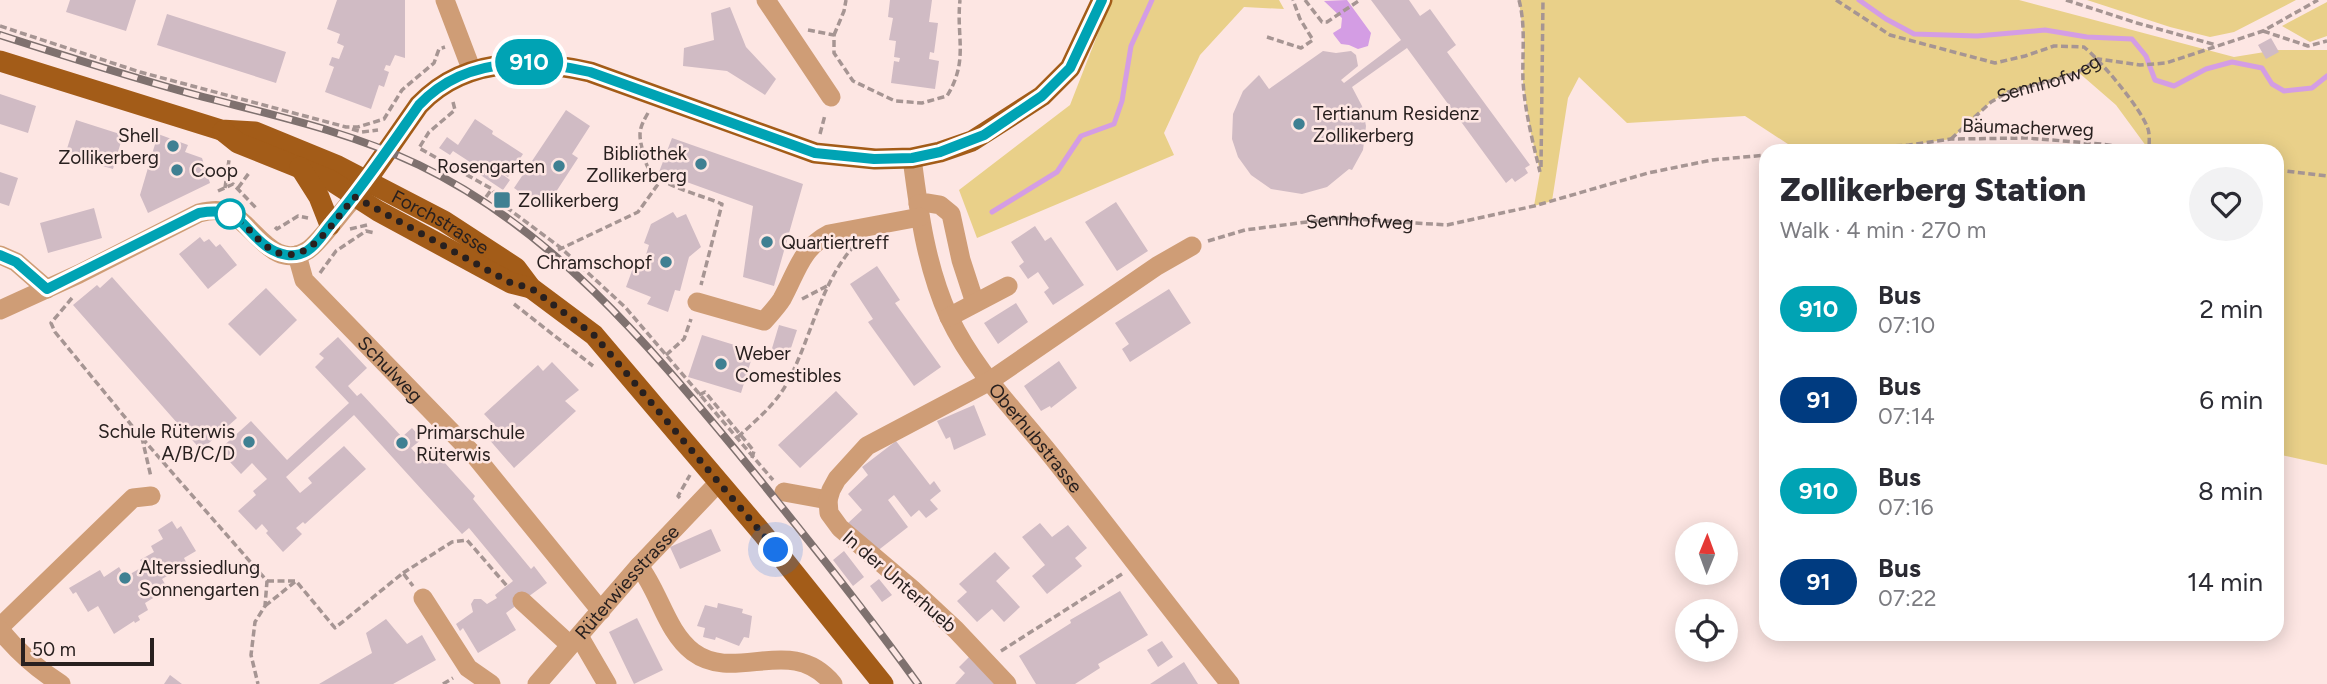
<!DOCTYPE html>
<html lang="en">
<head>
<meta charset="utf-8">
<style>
  :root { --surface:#fff; --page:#f2f2f3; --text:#2b2b33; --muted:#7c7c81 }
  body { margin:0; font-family:Figtree,sans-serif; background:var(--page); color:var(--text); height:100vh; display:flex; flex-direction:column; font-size:26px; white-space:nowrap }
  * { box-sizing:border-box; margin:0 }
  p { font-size:23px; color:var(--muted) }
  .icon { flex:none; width:38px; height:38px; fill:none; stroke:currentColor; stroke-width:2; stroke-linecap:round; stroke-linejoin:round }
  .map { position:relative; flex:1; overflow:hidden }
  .details { position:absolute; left:1759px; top:144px; width:525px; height:497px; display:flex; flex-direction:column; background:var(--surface); border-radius:21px; box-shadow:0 4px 18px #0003 }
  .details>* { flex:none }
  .badge { padding:0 14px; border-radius:23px; font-size:24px; line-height:46px }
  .needle { width:46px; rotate:1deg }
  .fabs { position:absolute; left:1675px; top:522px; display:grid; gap:14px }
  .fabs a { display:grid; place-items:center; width:63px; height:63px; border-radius:50%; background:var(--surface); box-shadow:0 4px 18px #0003; font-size:35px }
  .scale { position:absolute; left:21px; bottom:18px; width:133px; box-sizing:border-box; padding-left:7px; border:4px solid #28201f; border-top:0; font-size:19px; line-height:24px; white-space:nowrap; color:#28201f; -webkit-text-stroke:5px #fde6e3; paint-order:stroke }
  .you { position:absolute; width:35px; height:35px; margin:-18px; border:5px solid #fff; border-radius:50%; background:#1a73e8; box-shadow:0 0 0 10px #1a73e833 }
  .map>.badge { position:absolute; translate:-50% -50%; box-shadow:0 0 0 4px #fff }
  .round { display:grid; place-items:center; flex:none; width:74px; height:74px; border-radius:37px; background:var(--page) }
  .headline { display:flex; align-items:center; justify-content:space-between; height:119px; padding:0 21px }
  h1 { font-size:33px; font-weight:800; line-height:52px }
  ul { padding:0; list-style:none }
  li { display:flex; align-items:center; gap:21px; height:91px; padding:0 21px }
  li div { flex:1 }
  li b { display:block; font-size:26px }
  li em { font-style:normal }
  li .badge { min-width:77px; font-weight:700; text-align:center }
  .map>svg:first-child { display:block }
  .green { fill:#e9d089 }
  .water { fill:#d49de4 }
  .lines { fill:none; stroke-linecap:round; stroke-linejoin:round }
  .stream { stroke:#d49de4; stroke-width:5 }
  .building { fill:#d0bbc4 }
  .path { stroke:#a69593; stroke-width:3.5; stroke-dasharray:7 3.5; stroke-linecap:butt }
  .minor { stroke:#cf9d76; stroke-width:19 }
  .major { stroke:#a35c18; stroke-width:21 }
  .rail-casing { stroke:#7f716f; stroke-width:8 }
  .rail { stroke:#fde6e3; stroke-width:5; stroke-dasharray:16; stroke-linecap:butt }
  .line-casing { stroke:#fff; stroke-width:16 }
  .line { stroke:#00a3b4; stroke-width:10 }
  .walk { stroke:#28201f; stroke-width:7; stroke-dasharray:0 12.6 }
  .poi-dot { fill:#3f8092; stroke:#fde6e3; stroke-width:2.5 }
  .stop-dot { fill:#fff; stroke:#00a3b4; stroke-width:3.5 }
  .labels { text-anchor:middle; stroke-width:5; stroke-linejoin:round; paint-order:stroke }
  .street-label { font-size:19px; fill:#28201f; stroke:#fde6e3 }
  .poi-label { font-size:19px; fill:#28201f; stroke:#fde6e3; text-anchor:start }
</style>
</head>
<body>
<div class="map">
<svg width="2327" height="684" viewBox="0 0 2327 684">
  <rect width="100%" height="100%" fill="#fde6e3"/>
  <path class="green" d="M1111,0h168l5,9 -40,-2 -44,48 -36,78 10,22 -197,83 -18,-48 111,-85z
    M1519,0h500l215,57 43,-7h50v415l-50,-11v-304h-128l-33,-45 -38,-33 -71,20 -16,10 -40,37 -42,6 -112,5 -52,-34 -118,7 -48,-46 -11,21 -16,103 -18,5 6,-34 -10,-43 -7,-47 1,-40z
    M2087,0h209l-62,32 -24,5 -40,-10z
    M2327,2v34l-17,6 -28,-16z"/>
  <path class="water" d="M1347,0l24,33 -3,13 -10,3 -9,-4 -8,-1 -7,-9 -1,-2 8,-5 1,-10 -18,-17z"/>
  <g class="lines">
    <path class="stream" d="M1859,0l27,19 28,15 63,2 68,-6 42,7 45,2 14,17 9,24 19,6 32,-17 26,-7 30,6 10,16 12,7 28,-3 15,-12
      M992,212l65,-40 24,-36 33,-12 8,-23 9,-55 21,-46"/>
  </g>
  <path class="building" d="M70,0h66l-10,31 -60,-19z
    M337,0h68v58l-10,-3 -5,11 -4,-1 -2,5 5,2 -5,15 -5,-2 -8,24 -46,-17 9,-25 -5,-2 3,-8 7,2 5,-13 -7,-3 3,-9 -13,-5z
    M890,0h42l-3,22 9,1 -4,30 -4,-1 -1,7 10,2 -4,28 -44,-6 3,-22 5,1 1,-4 -6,-1 2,-16 -7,-1 4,-22 -5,-1z
    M1371,0h38l11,16 10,-7 26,36 -9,7 83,113 -5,3 3,5 -13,9 -3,-4 -6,5 -99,-135 -55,39 10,19 4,20 -3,24 -11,20 -3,-1 -22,18 -25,7 -31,-5 -20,-14 -13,-18 -6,-18 1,-25 10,-23 16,-16 10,14 54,-38 13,2 15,-2 5,4 2,11 -17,14 3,3 57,-43z
    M730,7l16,40 30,32 -11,16 -38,-24 -44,-5 1,-18 30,-8 -3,-27z
    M167,14l119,38 -10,31 -119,-38z
    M2271,38l8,14 -13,7 -8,-14z
    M0,94l36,12 -8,27 -28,-9z
    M566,110l24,16 -18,28 6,4 -26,40 -6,-5 -8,12 -24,-17z
    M475,119l18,12 -1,3 31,20 -15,23 -10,-6 12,9 -7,10 -33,-22 3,-4 -20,-13 -3,4 -11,-7 8,-11 11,8z
    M76,120l47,15 -10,34 -48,-14z
    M158,134l30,11 -3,7 17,6 8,25 -62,30 -8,-18z
    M672,138l131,46 -29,102 -31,-9 10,-71 -94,-34z
    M0,172l18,6 -9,28 -9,-3z
    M1116,202l32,49 -31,20 -32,-49z
    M94,208l8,30 -54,15 -8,-30z
    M673,212l4,6 9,-4 15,33 -12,10 -9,34 -5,-1 -7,22 -21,-8 4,-7 -25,-10 7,-19 8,3 8,-26 -5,-2 7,-19z
    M1035,226l10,15 6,-4 33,48 -31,20 -9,-13 5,-4 -11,-16 -10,7 -9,-13 5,-4 -13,-20z
    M200,237l4,5 5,-3 7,8 4,-3 17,21 -29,24 -29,-35z
    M877,266l23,34 -5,3 46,64 -27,19 -46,-64 5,-3 -23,-35z
    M112,277l125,141 -36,32 -128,-145 24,-20 3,3z
    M266,288l31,32 -37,36 -32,-32z
    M1169,289l22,34 -61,39 -8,-13 7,-5 -14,-21z
    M1016,303l12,19 -30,22 -14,-21z
    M779,325l18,5 -10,30 -17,-5z
    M702,335l52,16 -13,42 -53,-16z
    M338,337l29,31 -19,18 9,10 4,-3 41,44 10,-9 10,11 -11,9 12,13 11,-10 41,45 -2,3 58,70 3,-3 13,17 -41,30 10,17 -38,23 -15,-25 -3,3 -4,-7 17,-12 -2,-8 3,-5h7l6,5 10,-6 -2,-3 18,-14 -44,-53 -7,6 -108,-119 -68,62 14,16 12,-10 -4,-5 36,-32 22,23 -61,55 -2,-2 -7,6 6,6 -19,18 -17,-19 2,-2 -6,-7 -6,6 -18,-19 18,-16 -3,-4 14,-12 -15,-16 -11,11 -22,-24 32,-29 36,39 62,-57 -34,-36 9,-9 -5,-4z
    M1059,361l18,27 -26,20 -1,-2 -9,5 -17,-25z
    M552,362l27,28 -14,11 11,10 -62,57 -27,-31 11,-8 -14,-15 54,-49 5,6z
    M836,391l22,23 -58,54 -22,-23z
    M974,405l12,30 -32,15 -4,-13 -4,2 -9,-18z
    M896,441l34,44 4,-4 7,10 -11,9 8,9 -12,9 -7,-8 -8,7 -17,-22 -6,5 20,27 -32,25 -29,-28 15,-14 -14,-16 20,-19 -6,-8z
    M172,521l5,8 4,-3 15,25 -12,7 3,6 -25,15 6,10 -23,14 3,7 -10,6 2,4 -5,3 -1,-2 -20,13 -16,-28 -10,6 -12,-20 -3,2 -4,-6 31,-18 4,7 15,-10 6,10 19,-11 -4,-6 14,-8 -3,-6 12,-7 -5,-9z
    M1040,523l12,14 16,-12 19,23 -12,10 7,8 -35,28 -15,-18 13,-11 -23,-28z
    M711,529l10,22 -41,18 -10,-22z
    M844,551l20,26 -11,9 -20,-26z
    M995,552l15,16 -14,13 24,26 -16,15 -12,-13 -15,13 -20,-21 10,-9 -8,-8z
    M879,579l13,16 -10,7 -12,-16z
    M1120,591l28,44 -50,29 2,4 -25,16h-39l-17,-28 52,-33 -1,-3z
    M718,603l25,6 -1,4 10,3 -3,22 -5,-1 -5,9 -23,-9 -1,3 -12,-3 2,-9 -8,-2 8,-21 12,3z
    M637,618l26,52 -29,14 -25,-52z
    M386,619l21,25 15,-9 14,25 -43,24h-74l53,-31 -6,-20z
    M1162,641l11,16 -15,10 -11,-17z
    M970,656l31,28h-46l10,-11 -6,-6z
    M1184,662l14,22h-48z
    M170,675l12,9h-18z"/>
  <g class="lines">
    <g class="path">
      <path d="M1305,0l17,22h5l33,-22"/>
      <path d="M1519,0c7,27 3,54 4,81 2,31 10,62 17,91"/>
      <path d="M1836,0l54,35 105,28 30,-7 29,-10 30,1c17,14 57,61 64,82 2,6 1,15 1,21"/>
      <path d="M2066,0l71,23 79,22"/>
      <path d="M0,26l140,46 206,55h12l26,-8 18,-29 32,-27 5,-14 6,-2"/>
      <path d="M808,30l26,5v18l19,28 42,20 27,2 25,-7c22,-36 9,-58 13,-96"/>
      <path d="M2263,31l45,15 19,-5"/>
      <path d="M834,35l10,-24 2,-11"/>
      <path d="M1267,37l34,11 12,-8 -13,-21 -7,-19"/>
      <path d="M453,102l2,8 -26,22 -10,16 73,41 10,15 59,44 64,59 148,173"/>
      <path d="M648,113c-8,14 -10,19 -6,35 2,9 4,19 10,25 14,14 52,23 70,31l-21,81"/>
      <path d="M352,129l10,3 16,-2"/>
      <path d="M820,134l5,-19"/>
      <path id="s1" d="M1951,139l40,-37 17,-10 53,-14 17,-6 20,-13 42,6 26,-2 97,-32 55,-31"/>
      <path d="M1822,150l87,-5 42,-6 76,-1 74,6 45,6"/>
      <path d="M1541,167l2,-167"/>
      <path d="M2277,170l50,6"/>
      <path d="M225,188l4,-28"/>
      <path d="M238,188l11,-15"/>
      <path d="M218,191l15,-7 24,25"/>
      <path d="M486,197l6,-8"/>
      <path d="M275,227l2,2 21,-13 10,2"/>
      <path d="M350,229l17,-4"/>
      <path id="s2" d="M1208,241l37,-11 93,-12 109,7 87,-19 114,-33 64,-13 54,-5"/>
      <path d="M558,250l80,-38 23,-32"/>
      <path d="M320,273l16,-22 30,-20 9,2"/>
      <path d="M72,298l-21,25 4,9 87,106 9,39"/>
      <path d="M802,299l25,-13"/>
      <path d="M514,304l79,62"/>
      <path d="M666,355l18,-16 7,-20"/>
      <path d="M699,395l6,-3 49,59 -2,7"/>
      <path d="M738,437c17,-16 36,-31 48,-52 25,-45 33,-99 67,-138"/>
      <path d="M142,438l125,143 -2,25 -10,16 -4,33 7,29"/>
      <path d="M680,498l-2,-2 12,-21"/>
      <path d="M403,573l49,-31 15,-2 40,46"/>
      <path d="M267,581h29l39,47 68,-55 10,13"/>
      <path d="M265,606l31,-25"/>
      <path d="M1001,651l121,-77"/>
      <path d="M443,684l10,-6"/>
    </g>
    <g class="minor">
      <path d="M445,0l27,71"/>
      <path d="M766,0l65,97"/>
      <path id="s3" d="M912,158c7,55 14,108 37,159 25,53 65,92 101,137 61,76 119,154 180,230"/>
      <path d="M918,204l10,-1 12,2 11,9 10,46 14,43"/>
      <path d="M0,255l16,7 31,27"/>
      <path id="s4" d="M297,255l7,25 171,176 126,155"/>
      <path d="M697,302l67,19c6,-7 13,-14 18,-22 14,-25 19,-51 47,-65l91,-17"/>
      <path d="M0,310l79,-36 120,-61c8,-2 18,-4 27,-1 28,9 46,61 82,38 13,-9 34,-40 47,-53"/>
      <path d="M949,317l59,-31"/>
      <path d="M784,492l44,8"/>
      <path d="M639,566c21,27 27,65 54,86 43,32 98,-19 140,32"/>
      <path d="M423,598l45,70 23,16"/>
      <path d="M522,601l48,44"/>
      <path d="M0,627l133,-129 18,-2"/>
      <path d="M0,630c18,22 37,39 61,54"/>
      <path d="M579,636l28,48"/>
      <path id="s5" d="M537,684l102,-118 79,-83"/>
      <path d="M1007,684l-51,-54 -44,-41 -72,-61 -11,-15 -1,-13 3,-10 6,-11 30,-33 121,-64 169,-116 35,-20"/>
    </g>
    <g class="major">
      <path id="s6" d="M0,61l221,69 34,2 83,34 106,55 72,47 15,20 63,47 169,199 120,150"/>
      <path d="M223,131l15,12 92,37 48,31 133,72 20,5"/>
      <path d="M300,167l19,30 11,28"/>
      <path d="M355,197l64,-92c45,-48 111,-47 171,-33l225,81 60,6 37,-1 28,-6 32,-11 70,-45 28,-28 32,-68"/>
    </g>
    <g class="rail-casing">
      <path id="rail" d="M0,35c65,21 130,42 196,60 76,20 152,36 223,70 133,64 227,177 319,288 62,76 123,152 180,231"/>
    </g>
    <use href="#rail" class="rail"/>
  </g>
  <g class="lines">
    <g class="line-casing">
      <path id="line" d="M0,255l16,7 31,27 152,-76c42,-7 40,12 67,33 12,9 28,13 41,5 11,-7 17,-19 25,-28 32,-38 59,-78 87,-118 45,-48 111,-47 171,-33l225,81 59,6 38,-1 28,-6 44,-17 58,-39 28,-28 32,-68"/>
    </g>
    <use href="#line" class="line"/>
    <path class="walk" d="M230,214c15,8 23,22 36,32 39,30 66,-25 89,-49l156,86 20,5 63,47 182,215"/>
  </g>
  <g class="poi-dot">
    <circle cx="1299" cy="124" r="7"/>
    <circle cx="173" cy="146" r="7"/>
    <circle cx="701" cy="164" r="7"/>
    <circle cx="559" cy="166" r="7"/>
    <circle cx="177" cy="170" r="7"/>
    <rect x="493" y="191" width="18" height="18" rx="3.5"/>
    <circle cx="767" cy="242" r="7"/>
    <circle cx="666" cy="262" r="7"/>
    <circle cx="721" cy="364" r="7"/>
    <circle cx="249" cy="442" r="7"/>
    <circle cx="402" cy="443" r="7"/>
    <circle cx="125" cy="578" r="7"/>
  </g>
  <circle class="stop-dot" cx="230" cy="214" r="14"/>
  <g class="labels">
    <g class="street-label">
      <text dy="7" stroke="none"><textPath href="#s1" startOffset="117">Sennhofweg</textPath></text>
      <text transform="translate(2028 127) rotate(2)" y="7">Bäumacherweg</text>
      <text dy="7" stroke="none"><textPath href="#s6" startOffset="472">Forchstrasse</textPath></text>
      <text dy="7" stroke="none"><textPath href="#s2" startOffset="154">Sennhofweg</textPath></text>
      <text dy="7" stroke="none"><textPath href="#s4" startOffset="150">Schulweg</textPath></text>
      <text dy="7" stroke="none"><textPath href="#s3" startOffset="313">Oberhubstrasse</textPath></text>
      <text transform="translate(900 581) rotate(41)" y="7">In der Unterhueb</text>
      <text dy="7" stroke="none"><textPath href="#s5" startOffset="136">Rüterwiesstrasse</textPath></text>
    </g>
    <g class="poi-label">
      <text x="1313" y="120">Tertianum Residenz<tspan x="1313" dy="22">Zollikerberg</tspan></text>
      <text x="159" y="142" text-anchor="end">Shell<tspan x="159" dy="22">Zollikerberg</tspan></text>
      <text x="687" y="160" text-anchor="end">Bibliothek<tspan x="687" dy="22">Zollikerberg</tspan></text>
      <text x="545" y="173" text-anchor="end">Rosengarten</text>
      <text x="191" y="177">Coop</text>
      <text x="518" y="207">Zollikerberg</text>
      <text x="781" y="249">Quartiertreff</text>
      <text x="652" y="269" text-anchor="end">Chramschopf</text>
      <text x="735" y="360">Weber<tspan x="735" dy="22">Comestibles</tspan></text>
      <text x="235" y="438" text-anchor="end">Schule Rüterwis<tspan x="235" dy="22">A/B/C/D</tspan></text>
      <text x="416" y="439">Primarschule<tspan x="416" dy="22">Rüterwis</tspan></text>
      <text x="139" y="574">Alterssiedlung<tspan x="139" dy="22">Sonnengarten</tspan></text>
    </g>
  </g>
</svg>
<div class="fabs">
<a><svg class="needle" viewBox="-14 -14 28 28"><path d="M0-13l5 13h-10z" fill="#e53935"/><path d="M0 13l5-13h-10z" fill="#7c7c81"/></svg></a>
<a><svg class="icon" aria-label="locate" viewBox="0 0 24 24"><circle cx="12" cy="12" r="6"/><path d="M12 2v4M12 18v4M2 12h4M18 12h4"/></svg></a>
</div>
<div class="scale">50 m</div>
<div class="you" style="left:776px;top:550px"></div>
<b class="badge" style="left:529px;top:62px;background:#00a3b4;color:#fff">910</b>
<section class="details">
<div class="headline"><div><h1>Zollikerberg Station</h1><p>Walk · 4 min · 270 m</p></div><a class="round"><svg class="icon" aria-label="heart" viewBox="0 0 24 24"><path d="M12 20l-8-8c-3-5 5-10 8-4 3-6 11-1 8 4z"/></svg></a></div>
<ul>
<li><span class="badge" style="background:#00a3b4;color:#fff">910</span><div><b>Bus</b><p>07:10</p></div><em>2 min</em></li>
<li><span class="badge" style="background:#003b80;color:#fff">91</span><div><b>Bus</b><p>07:14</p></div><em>6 min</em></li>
<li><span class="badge" style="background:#00a3b4;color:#fff">910</span><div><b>Bus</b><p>07:16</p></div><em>8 min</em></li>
<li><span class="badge" style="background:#003b80;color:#fff">91</span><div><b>Bus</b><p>07:22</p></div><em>14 min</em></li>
</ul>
</section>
</div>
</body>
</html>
